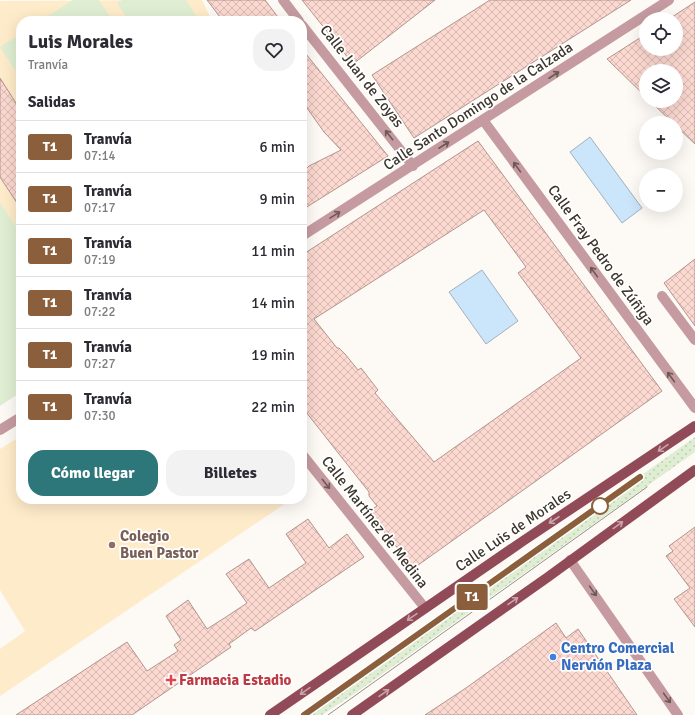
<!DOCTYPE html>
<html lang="es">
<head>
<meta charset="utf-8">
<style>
  :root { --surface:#fff; --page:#f2f2f3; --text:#2b2b33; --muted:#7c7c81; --line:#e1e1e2; --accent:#2d777a }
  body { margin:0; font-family:Signika,sans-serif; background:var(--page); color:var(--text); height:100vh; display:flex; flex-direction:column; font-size:15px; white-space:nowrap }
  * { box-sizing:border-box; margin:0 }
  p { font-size:13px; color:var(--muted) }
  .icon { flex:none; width:22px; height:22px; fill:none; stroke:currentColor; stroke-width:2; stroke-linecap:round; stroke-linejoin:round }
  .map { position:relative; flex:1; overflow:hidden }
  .drawer { position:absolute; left:16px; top:16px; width:291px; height:488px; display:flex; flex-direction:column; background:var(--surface); border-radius:16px; box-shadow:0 4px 16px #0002 }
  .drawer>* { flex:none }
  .badge { padding:0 8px; border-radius:3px; font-size:14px; line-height:26px }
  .buttons { position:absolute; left:639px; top:12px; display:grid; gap:8px }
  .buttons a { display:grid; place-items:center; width:44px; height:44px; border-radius:50%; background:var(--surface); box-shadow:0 4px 16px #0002; font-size:20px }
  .map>.badge { position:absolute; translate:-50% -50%; box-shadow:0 0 0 2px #fff }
  h2 { padding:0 12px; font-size:15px; line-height:36px }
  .round { display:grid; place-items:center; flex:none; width:42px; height:42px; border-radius:16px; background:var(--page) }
  .summary { display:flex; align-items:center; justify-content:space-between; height:68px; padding:0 12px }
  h1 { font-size:19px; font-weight:700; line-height:30px }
  .cta { display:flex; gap:8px; margin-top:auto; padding:8px 12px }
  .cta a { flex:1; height:46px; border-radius:16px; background:var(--accent); color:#fff; font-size:16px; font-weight:700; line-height:46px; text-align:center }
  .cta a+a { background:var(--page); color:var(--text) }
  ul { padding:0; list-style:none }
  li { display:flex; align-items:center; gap:12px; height:52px; padding:0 12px; border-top:1px solid var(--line) }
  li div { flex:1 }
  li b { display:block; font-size:15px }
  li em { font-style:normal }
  li .badge { min-width:44px; font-weight:700; text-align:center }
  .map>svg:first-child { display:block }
  .built { fill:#fdebc9 }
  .grass { fill:url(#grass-dots) }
  .park { fill:#dfeed2 }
  .water { fill:#cbe5fb; stroke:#a0b0bd }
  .building { fill:url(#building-cross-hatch); stroke:#b3948e; fill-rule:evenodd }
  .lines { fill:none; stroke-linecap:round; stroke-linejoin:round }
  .minor { stroke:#c59ba1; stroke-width:10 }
  .major { stroke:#914b58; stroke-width:10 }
  .tram { stroke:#959089; stroke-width:1 }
  .oneway { stroke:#6b5954 }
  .oneway2 { stroke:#c8a5ac }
  .line-casing { stroke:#fff; stroke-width:9 }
  .line { stroke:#8b5e3c; stroke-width:6 }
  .stop-dot { fill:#fff; stroke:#8b5e3c; stroke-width:2 }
  .education-dot { fill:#8d6e63; stroke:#fff; stroke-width:1.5 }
  .shop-dot { fill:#3f7fe0; stroke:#fff; stroke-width:1.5 }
  .health-dot { fill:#e0444e; stroke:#fff; stroke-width:1.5 }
  .labels { text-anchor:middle; stroke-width:3.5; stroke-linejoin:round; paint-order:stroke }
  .street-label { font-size:15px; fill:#3b352b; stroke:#fff }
  .education-label { font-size:15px; font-weight:bold; fill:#785e54; stroke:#fff; text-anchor:start }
  .shop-label { font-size:15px; font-weight:bold; fill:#366cbe; stroke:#fff; text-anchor:start }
  .health-label { font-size:15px; font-weight:bold; fill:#be3a42; stroke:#fff; text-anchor:start }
</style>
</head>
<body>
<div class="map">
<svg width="695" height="715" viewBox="0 0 695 715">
  <defs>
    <pattern id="grass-dots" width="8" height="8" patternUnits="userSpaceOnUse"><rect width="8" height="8" fill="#dfeed2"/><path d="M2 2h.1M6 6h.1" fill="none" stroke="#c0cdb4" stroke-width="1.8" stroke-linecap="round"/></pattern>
    <pattern id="building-cross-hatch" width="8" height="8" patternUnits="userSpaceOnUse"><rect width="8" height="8" fill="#fbd8d0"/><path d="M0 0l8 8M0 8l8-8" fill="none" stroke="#d8bab3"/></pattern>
  </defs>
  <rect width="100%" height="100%" fill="#fdfaf5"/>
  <path class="built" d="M202,0l10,21h-191v204l-5,3 -16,-26v-201z
    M21,436v63h271l-292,197v-47l25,-18 -25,-41v-141z"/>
  <path class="grass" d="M695,437v15l-338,240 -35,23h-21l49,-32z"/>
  <path class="park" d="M73,0h26l14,21h-73z
    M122,0h64l13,21h-70l-12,-18z
    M21,34v45l-21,-32z
    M0,202l21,33v157l-21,14z"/>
  <path class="water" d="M590,137l52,71 -20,15 -52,-71z
    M482,270l36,51 -32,23 -37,-52z"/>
  <path class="building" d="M207,0h58l16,21h-58z
    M302,0h133l-82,64z
    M490,0h141l-217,138 -42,-63z
    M695,2v142l-19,-18v-3h-3l-23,-22h26v-30h-30v26l-39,-38 39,-25v15h30v-30h-7z
    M302,49l86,107 -86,54v-37l7,-7 32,-16 -17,-18 -22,-31z
    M0,78l21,33v98l-21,-32z
    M478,141l184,250 -248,177 -46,-56 9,-6 -8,-10v-4l-67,-85v-152zM484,210l42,57 -8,6 63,85 -147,104 -59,-69 3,-3 -17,-22 -3,2 -13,-16 -6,-6h-2l-23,-29z
    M695,259v67l-31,-43z
    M308,519l21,29 18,-14 17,23 -109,74 -4,-3 -22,16 2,3 -99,68h-116l111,-73 20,29 31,-20 -4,-6 7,-5 -15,-24 22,-16 19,29 19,-12 21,-14 -21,-29 23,-15 20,29 19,-13 18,-12 -20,-29z
    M695,527v100l-21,-28 16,-11 -24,-32 7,-5 -4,-5z
    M556,623l10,15 12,-9 59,86h-212l41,-27z"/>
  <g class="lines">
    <path class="minor" d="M283,0l16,21
      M302,25l111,141
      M483,120l212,288
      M302,236l367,-236
      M662,296l33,44
      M0,430l21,-13
      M302,454l123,154
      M570,560l108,155"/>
    <path class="major" d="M270,715l253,-174 172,-115
      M352,715l196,-138 147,-107"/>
    <path class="tram" d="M303,715l212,-149
      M328,715l319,-228"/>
  </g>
  <defs><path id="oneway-shaft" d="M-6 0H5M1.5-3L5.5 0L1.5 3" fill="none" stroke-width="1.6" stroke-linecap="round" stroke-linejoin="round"/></defs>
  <g class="oneway">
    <use href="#oneway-shaft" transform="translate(554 75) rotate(-33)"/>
    <use href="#oneway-shaft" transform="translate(389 135) rotate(-128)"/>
    <use href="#oneway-shaft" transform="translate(444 145) rotate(-33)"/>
    <use href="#oneway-shaft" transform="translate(517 167) rotate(-126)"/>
    <use href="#oneway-shaft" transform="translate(335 215) rotate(-32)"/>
    <use href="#oneway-shaft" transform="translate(594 272) rotate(-126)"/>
    <use href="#oneway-shaft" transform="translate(671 377) rotate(-126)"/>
    <use href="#oneway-shaft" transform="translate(326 484) rotate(51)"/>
    <use href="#oneway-shaft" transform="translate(593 591) rotate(55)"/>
    <use href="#oneway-shaft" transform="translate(667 698) rotate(55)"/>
  </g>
  <g class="oneway2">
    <use href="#oneway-shaft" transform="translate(663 448) rotate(146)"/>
    <use href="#oneway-shaft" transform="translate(554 520) rotate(147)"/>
    <use href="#oneway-shaft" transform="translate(618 525) rotate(-36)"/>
    <use href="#oneway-shaft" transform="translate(513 601) rotate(-35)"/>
    <use href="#oneway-shaft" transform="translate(412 617) rotate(145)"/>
    <use href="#oneway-shaft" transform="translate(305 691) rotate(145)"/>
    <use href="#oneway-shaft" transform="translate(384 693) rotate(-35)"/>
  </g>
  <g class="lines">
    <g class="line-casing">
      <path id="line" d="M304,715l336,-238"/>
    </g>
    <use href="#line" class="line"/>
  </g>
  <circle class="stop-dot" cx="600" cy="506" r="8"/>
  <circle class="education-dot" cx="112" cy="545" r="4"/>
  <circle class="shop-dot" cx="553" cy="657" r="4"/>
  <path class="health-dot" d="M169 674h4v4h4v4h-4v4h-4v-4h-4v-4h4z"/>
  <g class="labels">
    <g class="street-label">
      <text transform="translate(362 76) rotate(52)" y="5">Calle Juan de Zoyas</text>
      <text transform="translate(478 106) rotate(-33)" y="5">Calle Santo Domingo de la Calzada</text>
      <text transform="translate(601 255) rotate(54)" y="5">Calle Fray Pedro de Zúñiga</text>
      <text transform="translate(375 522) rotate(52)" y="5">Calle Martínez de Medina</text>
      <text transform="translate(513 530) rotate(-34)" y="5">Calle Luis de Morales</text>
    </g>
    <g class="education-label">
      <text x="120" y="541">Colegio<tspan x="120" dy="17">Buen Pastor</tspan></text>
    </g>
    <g class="shop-label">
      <text x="561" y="653">Centro Comercial<tspan x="561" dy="17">Nervión Plaza</tspan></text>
    </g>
    <g class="health-label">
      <text x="179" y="685">Farmacia Estadio</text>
    </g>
  </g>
</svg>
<div class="buttons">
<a><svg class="icon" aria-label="locate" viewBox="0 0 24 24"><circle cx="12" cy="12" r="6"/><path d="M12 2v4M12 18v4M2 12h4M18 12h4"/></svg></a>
<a><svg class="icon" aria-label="layers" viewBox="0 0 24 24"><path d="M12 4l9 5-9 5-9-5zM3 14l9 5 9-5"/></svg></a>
<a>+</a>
<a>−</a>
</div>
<b class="badge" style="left:472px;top:597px;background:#8b5e3c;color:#fff">T1</b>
<section class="drawer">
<div class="summary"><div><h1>Luis Morales</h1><p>Tranvía</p></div><a class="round"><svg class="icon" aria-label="heart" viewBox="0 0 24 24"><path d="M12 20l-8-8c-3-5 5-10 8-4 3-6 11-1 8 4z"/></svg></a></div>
<h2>Salidas</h2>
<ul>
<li><span class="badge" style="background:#8b5e3c;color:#fff">T1</span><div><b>Tranvía</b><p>07:14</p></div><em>6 min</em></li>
<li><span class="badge" style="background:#8b5e3c;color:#fff">T1</span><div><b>Tranvía</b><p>07:17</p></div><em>9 min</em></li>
<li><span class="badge" style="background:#8b5e3c;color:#fff">T1</span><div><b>Tranvía</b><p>07:19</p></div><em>11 min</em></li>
<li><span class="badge" style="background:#8b5e3c;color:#fff">T1</span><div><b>Tranvía</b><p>07:22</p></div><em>14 min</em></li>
<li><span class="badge" style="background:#8b5e3c;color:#fff">T1</span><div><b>Tranvía</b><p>07:27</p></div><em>19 min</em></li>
<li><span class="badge" style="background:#8b5e3c;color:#fff">T1</span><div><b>Tranvía</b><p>07:30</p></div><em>22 min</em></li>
</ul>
<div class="cta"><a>Cómo llegar</a><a>Billetes</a></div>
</section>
</div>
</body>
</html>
